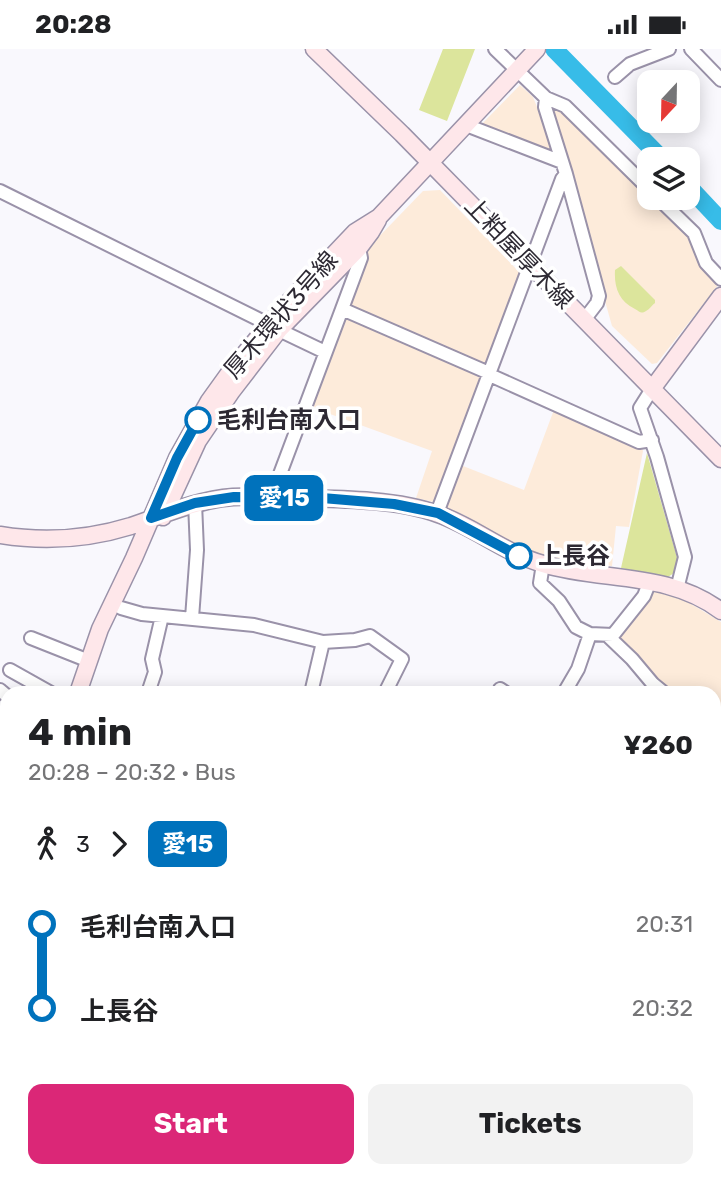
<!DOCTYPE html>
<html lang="en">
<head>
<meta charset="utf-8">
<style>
  :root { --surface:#fff; --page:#f2f2f2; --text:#202124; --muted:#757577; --accent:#db2777 }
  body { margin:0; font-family:Rubik,"Noto Sans JP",sans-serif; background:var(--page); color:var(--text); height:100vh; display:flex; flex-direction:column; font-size:26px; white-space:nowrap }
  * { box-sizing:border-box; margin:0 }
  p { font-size:23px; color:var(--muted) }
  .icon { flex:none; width:38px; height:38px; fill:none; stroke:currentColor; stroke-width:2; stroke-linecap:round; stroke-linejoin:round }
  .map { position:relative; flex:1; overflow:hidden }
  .panel { position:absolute; left:0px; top:637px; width:721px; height:492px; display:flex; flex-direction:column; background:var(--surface); border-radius:21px 21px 0 0; box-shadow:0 4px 18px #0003 }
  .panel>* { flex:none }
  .badge { padding:0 14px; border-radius:10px; font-size:24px; line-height:46px }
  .needle { width:46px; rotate:202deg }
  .buttons { position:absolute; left:637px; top:21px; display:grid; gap:14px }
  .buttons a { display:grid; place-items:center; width:63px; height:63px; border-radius:14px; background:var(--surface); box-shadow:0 4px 18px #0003; font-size:35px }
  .map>.badge { position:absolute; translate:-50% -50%; box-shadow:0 0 0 4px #fff }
  .legs { display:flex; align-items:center; gap:10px; height:77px; padding:0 28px; font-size:23px }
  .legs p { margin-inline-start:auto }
  .head { display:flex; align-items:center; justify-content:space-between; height:119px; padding:0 28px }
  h1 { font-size:38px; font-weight:700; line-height:52px }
  .cta { display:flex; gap:14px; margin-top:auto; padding:14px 28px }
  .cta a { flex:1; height:80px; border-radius:14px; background:var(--accent); color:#fff; font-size:28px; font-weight:700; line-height:80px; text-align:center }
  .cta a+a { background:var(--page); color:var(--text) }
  ul { padding:0 28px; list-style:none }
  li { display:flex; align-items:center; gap:24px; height:84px; font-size:26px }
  li i { display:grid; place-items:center; width:10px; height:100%; margin:0 9px; background:currentColor }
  li i::after { content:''; width:18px; height:18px; margin:-9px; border:5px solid; border-radius:50%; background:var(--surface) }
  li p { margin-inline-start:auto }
  li:first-child i { background:linear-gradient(#0000 50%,currentColor 0) }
  li:last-child i { background:linear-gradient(currentColor 50%,#0000 0) }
  .status { display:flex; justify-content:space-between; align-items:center; height:49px; padding:0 35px; background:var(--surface); direction:ltr }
  .status svg { height:19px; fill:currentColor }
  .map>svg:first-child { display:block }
  .industrial { fill:#fdebda }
  .green { fill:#dce59c }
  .water { fill:#37bce8 }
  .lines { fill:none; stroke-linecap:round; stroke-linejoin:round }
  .stream { stroke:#37bce8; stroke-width:2.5 }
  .river { stroke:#37bce8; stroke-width:18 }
  .street-casing { stroke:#9a92a9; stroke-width:16 }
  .secondary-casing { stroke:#9a92a9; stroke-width:19 }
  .street { stroke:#fff; stroke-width:12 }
  .secondary { stroke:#fee7ea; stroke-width:16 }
  .line-1-casing { stroke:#fff; stroke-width:16 }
  .line-1 { stroke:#0072bc; stroke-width:10 }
  .stop-1-dot { fill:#fff; stroke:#0072bc; stroke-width:3.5 }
  .labels { text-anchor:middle; stroke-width:7; stroke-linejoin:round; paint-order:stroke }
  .street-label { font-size:24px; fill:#2d2933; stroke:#fff }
  .stop-label { font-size:24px; font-weight:bold; fill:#2d2933; stroke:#fff; text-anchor:start }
</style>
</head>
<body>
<div class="status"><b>20:28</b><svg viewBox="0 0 49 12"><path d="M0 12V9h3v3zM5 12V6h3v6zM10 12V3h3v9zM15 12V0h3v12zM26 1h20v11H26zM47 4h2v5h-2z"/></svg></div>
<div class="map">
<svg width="721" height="1128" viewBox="0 0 721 1128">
  <rect width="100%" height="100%" fill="#f9f8fd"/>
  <path class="industrial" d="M520,36l13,12 12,30 3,3 9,28 -79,-30z
    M562,59l133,134 24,42 -62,79 -5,1 -40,-38 -60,-214z
    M440,141l82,85 -33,90 -6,1 -133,-59 -2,-5 19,-53 56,-58z
    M345,266l141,61 -48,127 -22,-5 16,-47 -124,-45z
    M555,358l86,39 2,5 -14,76 -13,-1 -4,40 -39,-4 -34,-8 -38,-15 -33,-22 -24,-11 14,-42 66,26z
    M654,541l34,12 33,20v108l-7,-5v-32h-44l-56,-54 35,-45z"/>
  <path class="green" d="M443,0h32l-28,72 -28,-11z
    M621,217l34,34v3c-3,2 -5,6 -9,8 -5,3 -6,1 -11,-2 -16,-8 -21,-21 -20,-39z
    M647,404l31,108 -4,12 -6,4 -47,-9z"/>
  <path class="water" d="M714,847l7,3v136l-7,-2z"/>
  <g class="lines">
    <path class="stream" d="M714,678l7,5"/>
    <path class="river" d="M554,0l108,110
      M688,137l33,35"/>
    <g class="street-casing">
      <path id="street" d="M495,0l51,49 -1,9 21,67 33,122 -2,7 -13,17
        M691,0l30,31
        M615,28l15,-13 39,-15
        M546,49l19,8 84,83
        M466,76l96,37
        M0,142l268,133
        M658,149l36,35 12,30 15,16
        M359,199l2,10 -19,51 147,64 3,3 147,66 13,-2
        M279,281l46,22
        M652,340l-12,19 17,49 28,100 -8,32
        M271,449l71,-189
        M437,464l125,-334 4,-5
        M543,515l-3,19 19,18 17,26 14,7 -12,35 -14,24
        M121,559l21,6 112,11 69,17 -12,51
        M192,569l5,-68 -2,-47
        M590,585l23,1 31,-39 6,-15
        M609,588l23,22 21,25 11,9
        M31,589l58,23
        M323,593l32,-2 15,-4 32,23 -17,34
        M10,621l41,23
        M500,640l6,4
        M0,641l7,6
        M148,644l7,-21 -3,-13 10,-43
        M0,682l7,6
        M714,747l7,-12
        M0,784l7,-37
        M714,844l7,4
        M0,894l7,1
        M714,987l7,2
        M714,1109l7,3
        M369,1122l6,6
        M440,1122l20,6
        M586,1122l17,6
        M35,1128l1,-6
        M89,1128l1,-6
        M143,1128l2,-6
        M266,1128l3,-6
        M321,1128l7,-6
        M397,1128l27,-6
        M510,1128l2,-6"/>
    </g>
    <g class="secondary-casing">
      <path id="secondary" d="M314,0l88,85 319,325
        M652,340l69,-93
        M163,468l35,-76 34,-50 47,-61 80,-82 12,-16 7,-12
        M0,486c43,7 89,4 131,-9 35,-12 65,-26 102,-29 18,-1 35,1 53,1 46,1 109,0 152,16 37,13 66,39 105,50 60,18 125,7 178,47
        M78,644l22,-64 34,-71 43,-100 32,-57 23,-32 48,-58 75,-79 24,-15 158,-168
        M0,1033l7,-44
        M714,1048l7,2
        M0,1097l7,-41
        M203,1128l2,-6"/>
    </g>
    <use href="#street" class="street"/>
    <use href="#secondary" class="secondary"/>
  </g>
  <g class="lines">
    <g class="line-1-casing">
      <path id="line-1" d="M198,371l-21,38 -26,60 44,-15 39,-6 88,1 72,6 44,9 81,43"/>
    </g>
    <use href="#line-1" class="line-1"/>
  </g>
  <g class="stop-1-dot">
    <circle cx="198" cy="371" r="12"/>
    <circle cx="519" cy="507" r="12"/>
  </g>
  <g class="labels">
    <g class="street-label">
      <text transform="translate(519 204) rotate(46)" y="8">上粕屋厚木線</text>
      <text transform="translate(281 266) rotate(-49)" y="8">厚木環状3号線</text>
    </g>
    <g class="stop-label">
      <text x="217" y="379">毛利台南入口</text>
      <text x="538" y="515">上長谷</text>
    </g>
  </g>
</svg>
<div class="buttons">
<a><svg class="needle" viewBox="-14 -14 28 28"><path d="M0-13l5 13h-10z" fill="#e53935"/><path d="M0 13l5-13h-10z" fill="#757577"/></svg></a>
<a><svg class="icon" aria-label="layers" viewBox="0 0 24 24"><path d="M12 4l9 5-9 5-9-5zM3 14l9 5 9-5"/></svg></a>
</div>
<b class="badge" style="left:284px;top:449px;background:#0072bc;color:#fff">愛15</b>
<section class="panel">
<div class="head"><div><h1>4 min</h1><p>20:28 – 20:32 · Bus</p></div><b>¥260</b></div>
<div class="legs"><svg class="icon" aria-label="walk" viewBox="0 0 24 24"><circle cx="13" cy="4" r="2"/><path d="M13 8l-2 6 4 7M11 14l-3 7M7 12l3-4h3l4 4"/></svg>3<svg class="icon" aria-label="forward" viewBox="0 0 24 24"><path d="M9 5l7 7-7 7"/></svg><b class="badge" style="background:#0072bc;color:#fff">愛15</b></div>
<ul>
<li><i style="color:#0072bc"></i><b>毛利台南入口</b><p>20:31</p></li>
<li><i style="color:#0072bc"></i><b>上長谷</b><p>20:32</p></li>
</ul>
<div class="cta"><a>Start</a><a>Tickets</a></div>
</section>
</div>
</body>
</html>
